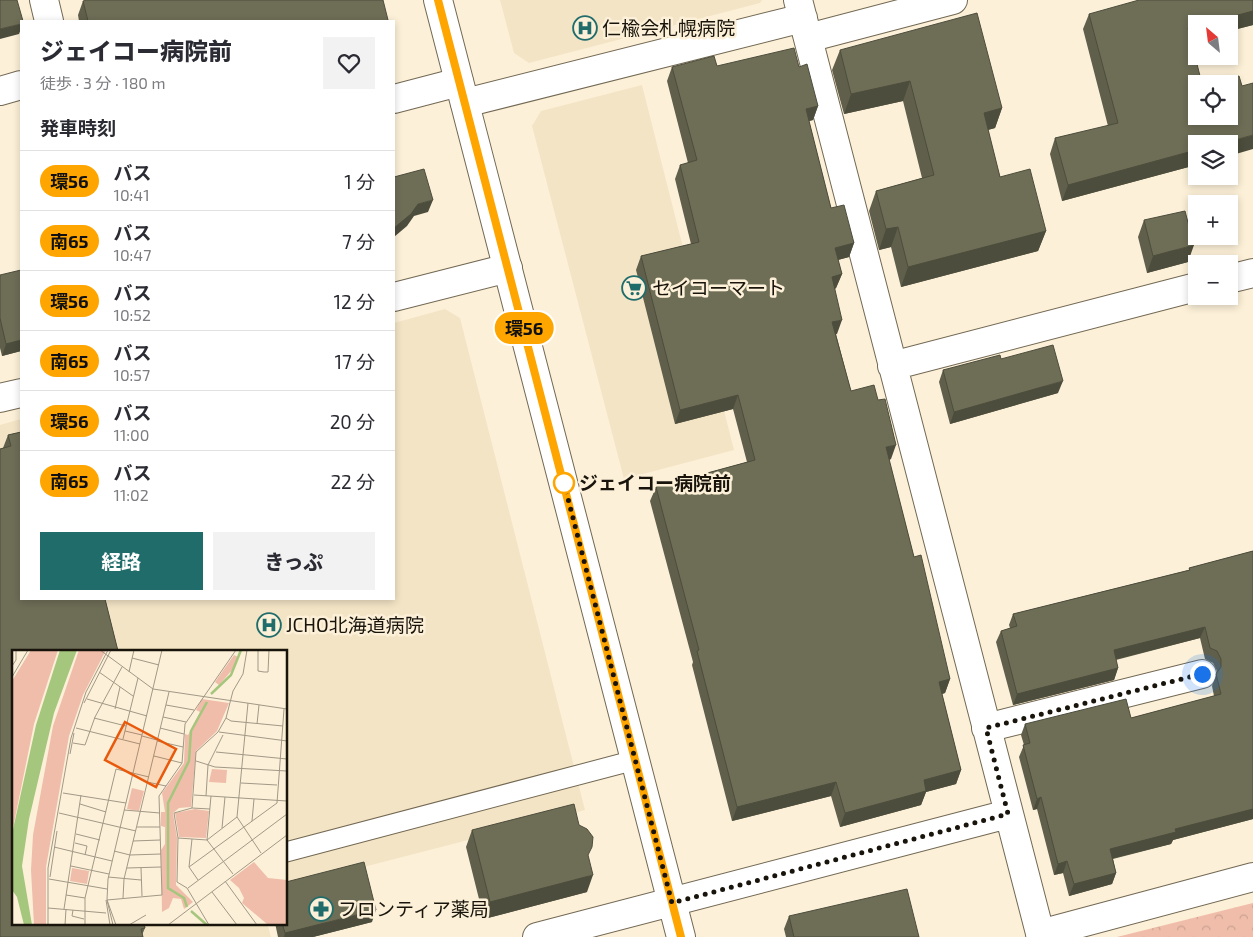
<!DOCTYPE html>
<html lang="ja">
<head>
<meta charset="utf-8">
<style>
  :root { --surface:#fff; --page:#f2f2f3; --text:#2b2b33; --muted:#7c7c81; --line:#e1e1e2; --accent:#206c6b }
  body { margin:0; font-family:"Exo 2","Noto Sans JP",sans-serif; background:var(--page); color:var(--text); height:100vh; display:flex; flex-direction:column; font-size:19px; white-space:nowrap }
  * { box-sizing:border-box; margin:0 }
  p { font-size:16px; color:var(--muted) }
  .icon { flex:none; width:28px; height:28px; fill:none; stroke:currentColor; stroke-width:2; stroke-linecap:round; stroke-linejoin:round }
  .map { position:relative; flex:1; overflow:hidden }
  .side { position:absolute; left:20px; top:20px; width:375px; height:580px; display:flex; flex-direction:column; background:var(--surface); border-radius:0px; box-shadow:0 2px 8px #0003 }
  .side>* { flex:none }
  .badge { padding:0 10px; border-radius:16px; font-size:18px; line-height:32px }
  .needle { width:32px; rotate:332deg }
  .controls { position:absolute; left:1188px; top:15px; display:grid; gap:10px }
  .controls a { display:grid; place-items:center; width:50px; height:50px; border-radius:0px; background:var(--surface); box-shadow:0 2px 8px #0003; font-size:25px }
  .you { position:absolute; width:25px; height:25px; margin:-12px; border:4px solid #fff; border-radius:50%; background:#1a73e8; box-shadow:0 0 0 8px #1a73e833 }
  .map>.badge { position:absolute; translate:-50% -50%; box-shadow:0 0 0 2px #fff }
  h2 { padding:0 20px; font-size:19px; line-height:45px }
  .round { display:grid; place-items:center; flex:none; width:52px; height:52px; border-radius:0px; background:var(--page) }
  .summary { display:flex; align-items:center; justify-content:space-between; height:85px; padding:0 20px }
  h1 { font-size:24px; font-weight:800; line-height:38px }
  .action { display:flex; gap:10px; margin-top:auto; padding:10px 20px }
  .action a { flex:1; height:58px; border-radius:0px; background:var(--accent); color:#fff; font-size:20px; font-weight:800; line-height:58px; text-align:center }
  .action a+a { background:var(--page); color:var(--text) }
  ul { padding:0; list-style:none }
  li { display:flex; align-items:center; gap:15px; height:60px; padding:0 20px; border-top:1px solid var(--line) }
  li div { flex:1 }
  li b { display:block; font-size:19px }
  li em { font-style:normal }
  li .badge { min-width:55px; font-weight:700; text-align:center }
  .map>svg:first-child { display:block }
  .built { fill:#f3e4c5 }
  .forest { fill:url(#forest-crowns) }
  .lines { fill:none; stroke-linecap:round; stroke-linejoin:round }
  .service-casing { stroke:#726853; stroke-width:21 }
  .minor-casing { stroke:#726853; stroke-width:30 }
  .tertiary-casing { stroke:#726853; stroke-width:30 }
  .service { stroke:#fff; stroke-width:19 }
  .minor { stroke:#fff; stroke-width:28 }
  .tertiary { stroke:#fff; stroke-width:28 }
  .wall { fill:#5f5f4b }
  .shaded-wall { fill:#4d4d3d }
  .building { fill:#6e6e57; stroke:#4d4d3d }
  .line-casing { stroke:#fff; stroke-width:11 }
  .line { stroke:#ffa500; stroke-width:8 }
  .walk { stroke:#18140b; stroke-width:5; stroke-dasharray:0 9 }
  .stop-dot { fill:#fff; stroke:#ffa500; stroke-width:2.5 }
  .labels { text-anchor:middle; stroke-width:5; stroke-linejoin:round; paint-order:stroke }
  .poi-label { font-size:19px; fill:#18140b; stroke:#fcf0d8; text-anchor:start }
  .stop-label { font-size:19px; font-weight:bold; fill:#18140b; stroke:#fcf0d8; text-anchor:start }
  .inset-river { fill:none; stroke:#a5c67d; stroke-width:2.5 }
  .inset-road { fill:none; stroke:#a19886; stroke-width:1 }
  .view { fill:#e8590c; fill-opacity:0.15; stroke:#e8590c; stroke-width:2.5 }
  .inset-edge { fill:none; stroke:#18140b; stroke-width:2.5 }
</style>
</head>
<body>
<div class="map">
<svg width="1253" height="937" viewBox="0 0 1253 937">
  <defs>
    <pattern id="forest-crowns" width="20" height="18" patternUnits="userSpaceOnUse" patternTransform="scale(1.25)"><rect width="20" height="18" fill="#efbdaa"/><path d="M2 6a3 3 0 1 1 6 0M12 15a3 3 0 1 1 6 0" fill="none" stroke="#cca291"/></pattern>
  </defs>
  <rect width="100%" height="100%" fill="#fcf0d8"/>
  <path class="built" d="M500,0h262l-2,3 -231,60 -15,-10z
    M642,85l92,365 -110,29 -92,-353 9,-15z
    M445,309l15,9 125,492 -299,77v-236h-272v272h253l4,14h-271v-512l21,-6v180h373v-276z"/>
  <path class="forest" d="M1253,903v34h-136z"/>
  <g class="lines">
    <g class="service-casing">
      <path id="service" d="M286,852l349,-92"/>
    </g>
    <g class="minor-casing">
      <path id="minor" d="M44,0l5,21
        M798,0l243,937
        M808,38l145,-38
        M0,91l21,-6
        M394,99l65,-17
        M465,103l338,-85
        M1229,279l24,-6
        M394,297l114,-29
        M892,366l304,-79
        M0,398l21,-5
        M986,728l216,-54
        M1040,934l213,-57
        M537,937l471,-123"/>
    </g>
    <g class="tertiary-casing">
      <path id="tertiary" d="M438,0l243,937"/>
    </g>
    <use href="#service" class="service"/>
    <use href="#minor" class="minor"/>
    <use href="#tertiary" class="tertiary"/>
  </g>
  <path class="wall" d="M1253,0v25l-62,16 5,103v21l-134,36 -12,-47 5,-16 53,-12 -25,-97 6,-15z
    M83,1l305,20h-309l-1,-6z
    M840,50l162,58 -7,20 -7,2 12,47 46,54 -8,20 -137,36 -10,-40 -12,3 -10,-39 7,-20 46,-13 -19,-77 -59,13 -12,-44z
    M717,66l82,1 19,39 -5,14 -4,1 22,87 23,35 -5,14 -11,3 4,14 -6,14 -1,1 2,45h-1l15,57 40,68 -2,1 25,97 36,122 -5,14 -3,1 19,76 -5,14 -30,8 -5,13 -81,22 -9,-31 -99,25 -40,-156 1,-3 -43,-161 6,-14 91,-25 -14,-53 -58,15 -39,-154 5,-14 50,-12 -16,-65 5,-14 8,-2 -21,-82 5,-14z
    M1144,220l44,42 -41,11 -9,-36z
    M0,275l21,76 -19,5 -2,-8z
    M1001,359l57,34 -108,31 -11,-42 4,-12z
    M21,432v167h84l13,52h-104v272h132l-2,1 1,4 -3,7 1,2h-143v-488l3,-1 5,-13z
    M1253,551v268l-80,21 -2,4 -58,15 3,14 -4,11 -43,12 -6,-23 -9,2 -17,-66 -4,1 -14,-53 5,-12 -3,-10 4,-11 106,-6 83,-22 -2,-10 5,-13v-2l-4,-8 -8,-4 -5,-21 -84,22 2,8 -4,12 -101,25 -17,-63 5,-11 9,-3 -1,-3 4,-11 176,-44v-2z
    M472,830l116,26 -1,36 -103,27 -18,-72z
    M789,916l130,21h-133l-2,-8z
    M372,922l-59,15h-35l-3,-14z"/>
  <path class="shaded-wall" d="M1253,11v14l-24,6v-7h-25z
    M21,24v5l-2,5 -19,5v-10z
    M1196,26v14l-14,4 6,-16z
    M910,81l-7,20 -59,13 7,-20z
    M818,106l-5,14 -12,3 5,-14z
    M1002,108l-7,20 -19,5 8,-20z
    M1253,135v14l-24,7v-12h-9z
    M1196,150v15l-134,36 6,-16z
    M433,200l-5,12 -14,4 -7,10 -13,11v-9l24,-24z
    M898,227l-7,20 -12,3 7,-21z
    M1046,231l-8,20 -137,36 7,-20z
    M854,243l-5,14 -19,5 5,-14z
    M1194,245l-6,17 -41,11 6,-17z
    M842,274l-6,14 -9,3 5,-14z
    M842,320l-5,14 -10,2 5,-14z
    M21,340v11l-19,5 4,-12z
    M1063,381l-5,12 -108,31 4,-12z
    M738,395l-5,14 -58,15 5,-14z
    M896,445l-5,14 -10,3 5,-15z
    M1205,627l-5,11 -91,23 5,-11z
    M1118,668l-4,12 -101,25 4,-11z
    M950,679l-5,14 -11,3 5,-14z
    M961,770l-5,14 -30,8 -5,13 -81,22 5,-14 79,-33z
    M836,782l-5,14 -99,25 5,-14z
    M1041,797l-4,12 -4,1 4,-11z
    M1253,809v10l-80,21 -2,4 -65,16 4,-11 65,-20z
    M1067,861l-4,12 -9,2 4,-11z
    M1116,873l-4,11 -43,12 5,-12z
    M593,875l-6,17 -103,27 6,-17z
    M376,910l-4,12 -59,15h-29l1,-4z"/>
  <path class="building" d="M0,0h17l6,21h-2v3l-21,5z
    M87,0h296l5,20 -3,1h-297l-5,-20z
    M1139,0h114v11l-49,13h-8v2l-8,2 14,56h-6v32h33v-32h-17l27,-8 3,10 11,-3v52l-33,9h-24v6l-128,35 -13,-47 63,-15 -29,-109z
    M977,13l25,95 -18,5 16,64 30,-8 16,62 -138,36 -10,-40 -12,2 -10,-38 58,-16 -24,-94 -59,13 -11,-44z
    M794,48l5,19 8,-3 11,42 -12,3 25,99 13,-3 10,38 -19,5 7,26 -10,3 10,43 -10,2 19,69 23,-6 4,15 7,-1 11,46 -10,2 28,110 7,-2 29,124 -11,3 22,88 -37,10 2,11 -81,22 -9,-31 -99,25 -40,-156 2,-1 -43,-163 99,-27 -17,-65 -58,15 -39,-154 58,-14 -19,-77 17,-5 -25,-93 42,-11 3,10z
    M424,169l9,31 -15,4 -7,10 -17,14v-51z
    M1185,211l9,34 -41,11 -9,-36z
    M21,270v70l-15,4 -6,-26v-43z
    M1053,345l10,36 -109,31 -11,-42 57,-15 1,4z
    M21,432v167h84l13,52h-104v272h130l1,5 -4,1 2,8h-143v-488l11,-3 -3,-11z
    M1253,551v258l-78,20 1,3 -66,17 6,24 -42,11 -7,-23 -9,3 -17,-67 -4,2 -14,-54 7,-2 -5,-19 101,-25 5,19 90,-24 -5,-20 5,-7v-8l-4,-8 -7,-3 -5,-21 -91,23 4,18 -101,26 -16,-63 16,-5 -4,-12 177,-44 -1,-2z
    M574,804l5,21 8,4 6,8 -1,10 -4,8 5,20 -103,27 -18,-72z
    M364,862l12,48 -91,23 -3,-10h4v-41z
    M907,889l12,48h-125l-5,-21z"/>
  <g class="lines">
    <g class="line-casing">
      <path id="line" d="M438,0l243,937"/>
    </g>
    <use href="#line" class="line"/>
    <path class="walk" d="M564,483l108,420 336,-89 -22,-86 216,-54"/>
  </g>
  <defs>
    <g id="hospital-ring" transform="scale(1.25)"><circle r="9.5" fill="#fcf0d8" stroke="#206c6b" stroke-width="1.5"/><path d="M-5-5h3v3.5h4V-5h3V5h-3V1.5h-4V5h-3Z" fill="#206c6b"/></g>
    <g id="supermarket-ring" transform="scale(1.25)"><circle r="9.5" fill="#fcf0d8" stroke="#206c6b" stroke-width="1.5"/><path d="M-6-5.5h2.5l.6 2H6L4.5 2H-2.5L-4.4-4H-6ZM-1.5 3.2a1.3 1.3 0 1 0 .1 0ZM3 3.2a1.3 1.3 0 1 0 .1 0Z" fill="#206c6b"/></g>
    <g id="pharmacy-ring" transform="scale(1.25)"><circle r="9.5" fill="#fcf0d8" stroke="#206c6b" stroke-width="1.5"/><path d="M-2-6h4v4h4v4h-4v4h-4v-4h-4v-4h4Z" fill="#206c6b"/></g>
  </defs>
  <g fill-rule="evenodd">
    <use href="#hospital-ring" x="585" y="28"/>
    <use href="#supermarket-ring" x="634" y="288"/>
    <use href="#hospital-ring" x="269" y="625"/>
    <use href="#pharmacy-ring" x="321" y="909"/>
  </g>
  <circle class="stop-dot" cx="564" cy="483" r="10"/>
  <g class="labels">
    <g class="poi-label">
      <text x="602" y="35">仁楡会札幌病院</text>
      <text x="652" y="295">セイコーマート</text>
      <text x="286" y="632">JCHO北海道病院</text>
      <text x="338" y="916">フロンティア薬局</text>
    </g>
    <g class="stop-label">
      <text x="579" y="490">ジェイコー病院前</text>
    </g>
  </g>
  <g transform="translate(12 650)">
    <rect width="275" height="275" fill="#fcf0d8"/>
    <path d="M19,0h27l-24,74 -22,109v-152zM67,0h27l-23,45 -14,41 -23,131v58h-12l-3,-55 2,-35 20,-109zM190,49l27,4 -12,28 -21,20 -5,56 -12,1 -6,5 4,25 -1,47 17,17 -9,7 -3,-10 -8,-1 -4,10 -7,4 -1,-62 4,-6v-17l-4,-1v-14h4l-3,-19 22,-30 1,-29 3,1 12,-23 -4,-2zM183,159l14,2 -3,27 -27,-1 -4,-24zM242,212l14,16 19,2v45l-20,-1 -25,-21 2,-5 -5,-10 -9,-8zM60,218l17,3 -2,13 -17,-3z" fill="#efbdaa"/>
    <path d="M26,1l13,6 -26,81 -3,25h-10v-68zM222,5l4,2 -5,12 -14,16 -4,-3zM200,119l15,1 -1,13 -17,-1zM120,138l12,3 -5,20 -12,-2z" fill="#efbdaa"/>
    <path d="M48,0h17l-23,63 -25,106 -7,47 10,59h-8l-7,-28 -5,-7v-56l24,-109z" fill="#a5c67d"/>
    <path class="inset-river" d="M199,44l20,-19 10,-25M175,257l-3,-9 -16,-10v-85l21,-42 2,-30 16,-29M179,261l16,14"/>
    <path class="inset-road" d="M88,0l53,39 134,20M246,0v21l6,1h4l1,-22M120,8l27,7M0,16l4,-6v-10M87,22l34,24M117,22l5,-22M0,27l16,-27M75,49l60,17M72,53l27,-53M236,53l-11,114 24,36M154,55l28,5M103,59l5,-22M151,67l23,5M82,68l32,8M214,68l5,3 52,5M245,74l2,-19M64,78l64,16M148,78l24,6M113,81l17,4M207,82l68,9M130,86l15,4M111,89l15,-61M145,91l26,6M61,93l12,2 10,-28 27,-50M204,102l71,7M58,104l4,-21M142,106l28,7M184,111l19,6 72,4M135,132l19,4M229,133l36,2M51,143l63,10M182,145l93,6M194,146l2,-31 15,-30M199,146l-4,44 26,34M68,154l26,8M198,159l-18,-1 4,-56 22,-20 8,-14 7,-27 10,-17 4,-24M112,160l36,3M47,163l77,18M240,171l2,-22M125,177h23M210,178l3,-31M64,184l24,6M166,188l-4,-25 18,-5M180,189l-3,28 9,13M121,191l27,-1M63,193l12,3 -2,9M42,197l58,14M102,201l16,4 31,-1M59,216l38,8M177,217l88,-64 7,-94M115,218l34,-1M129,218l1,28M38,227l7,-46M96,227l33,3M37,229l58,10M213,231l32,44M176,238l99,-74M200,242l25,33M54,245l19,3M111,248l1,-19 45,-187M94,250l4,25M95,250l55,-5 -3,-99 23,-33 3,-39 51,-74M95,250l9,25M36,258l58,5M52,259l17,-114M61,260l-1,6 12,3M36,275v-57l23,-130 15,-46 22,-42M53,275l1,-16M73,275v-27l31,-129 33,8M101,275l-6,-25 1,-21 54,-229M117,275l17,-10M156,275l119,-90M197,275l-22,-37 -10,-6 1,-44 29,2 30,-23"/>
    <path class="view" d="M113,72l51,27 -20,38 -51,-27z"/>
    <rect width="275" height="275" class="inset-edge"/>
  </g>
</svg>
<div class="controls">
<a><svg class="needle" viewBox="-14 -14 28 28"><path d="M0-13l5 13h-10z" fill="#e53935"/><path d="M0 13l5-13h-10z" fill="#7c7c81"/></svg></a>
<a><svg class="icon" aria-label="locate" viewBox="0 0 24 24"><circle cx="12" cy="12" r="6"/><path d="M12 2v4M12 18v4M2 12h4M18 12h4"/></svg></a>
<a><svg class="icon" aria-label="layers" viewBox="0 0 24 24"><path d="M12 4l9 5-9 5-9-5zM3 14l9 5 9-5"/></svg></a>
<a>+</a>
<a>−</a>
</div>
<div class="you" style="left:1202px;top:674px"></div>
<b class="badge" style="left:524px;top:328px;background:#ffa500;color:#111">環56</b>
<section class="side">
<div class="summary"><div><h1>ジェイコー病院前</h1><p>徒歩 · 3 分 · 180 m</p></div><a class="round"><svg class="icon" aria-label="heart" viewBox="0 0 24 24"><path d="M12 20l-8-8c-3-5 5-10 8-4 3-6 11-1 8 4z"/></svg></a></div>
<h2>発車時刻</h2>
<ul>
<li><span class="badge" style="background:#ffa500;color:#111">環56</span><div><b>バス</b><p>10:41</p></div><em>1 分</em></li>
<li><span class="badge" style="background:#ffa500;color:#111">南65</span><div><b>バス</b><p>10:47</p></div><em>7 分</em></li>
<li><span class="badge" style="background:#ffa500;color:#111">環56</span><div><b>バス</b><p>10:52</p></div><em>12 分</em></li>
<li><span class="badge" style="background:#ffa500;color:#111">南65</span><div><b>バス</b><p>10:57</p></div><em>17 分</em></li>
<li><span class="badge" style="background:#ffa500;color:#111">環56</span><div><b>バス</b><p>11:00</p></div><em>20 分</em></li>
<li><span class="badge" style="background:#ffa500;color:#111">南65</span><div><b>バス</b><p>11:02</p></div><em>22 分</em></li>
</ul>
<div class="action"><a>経路</a><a>きっぷ</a></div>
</section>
</div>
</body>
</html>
